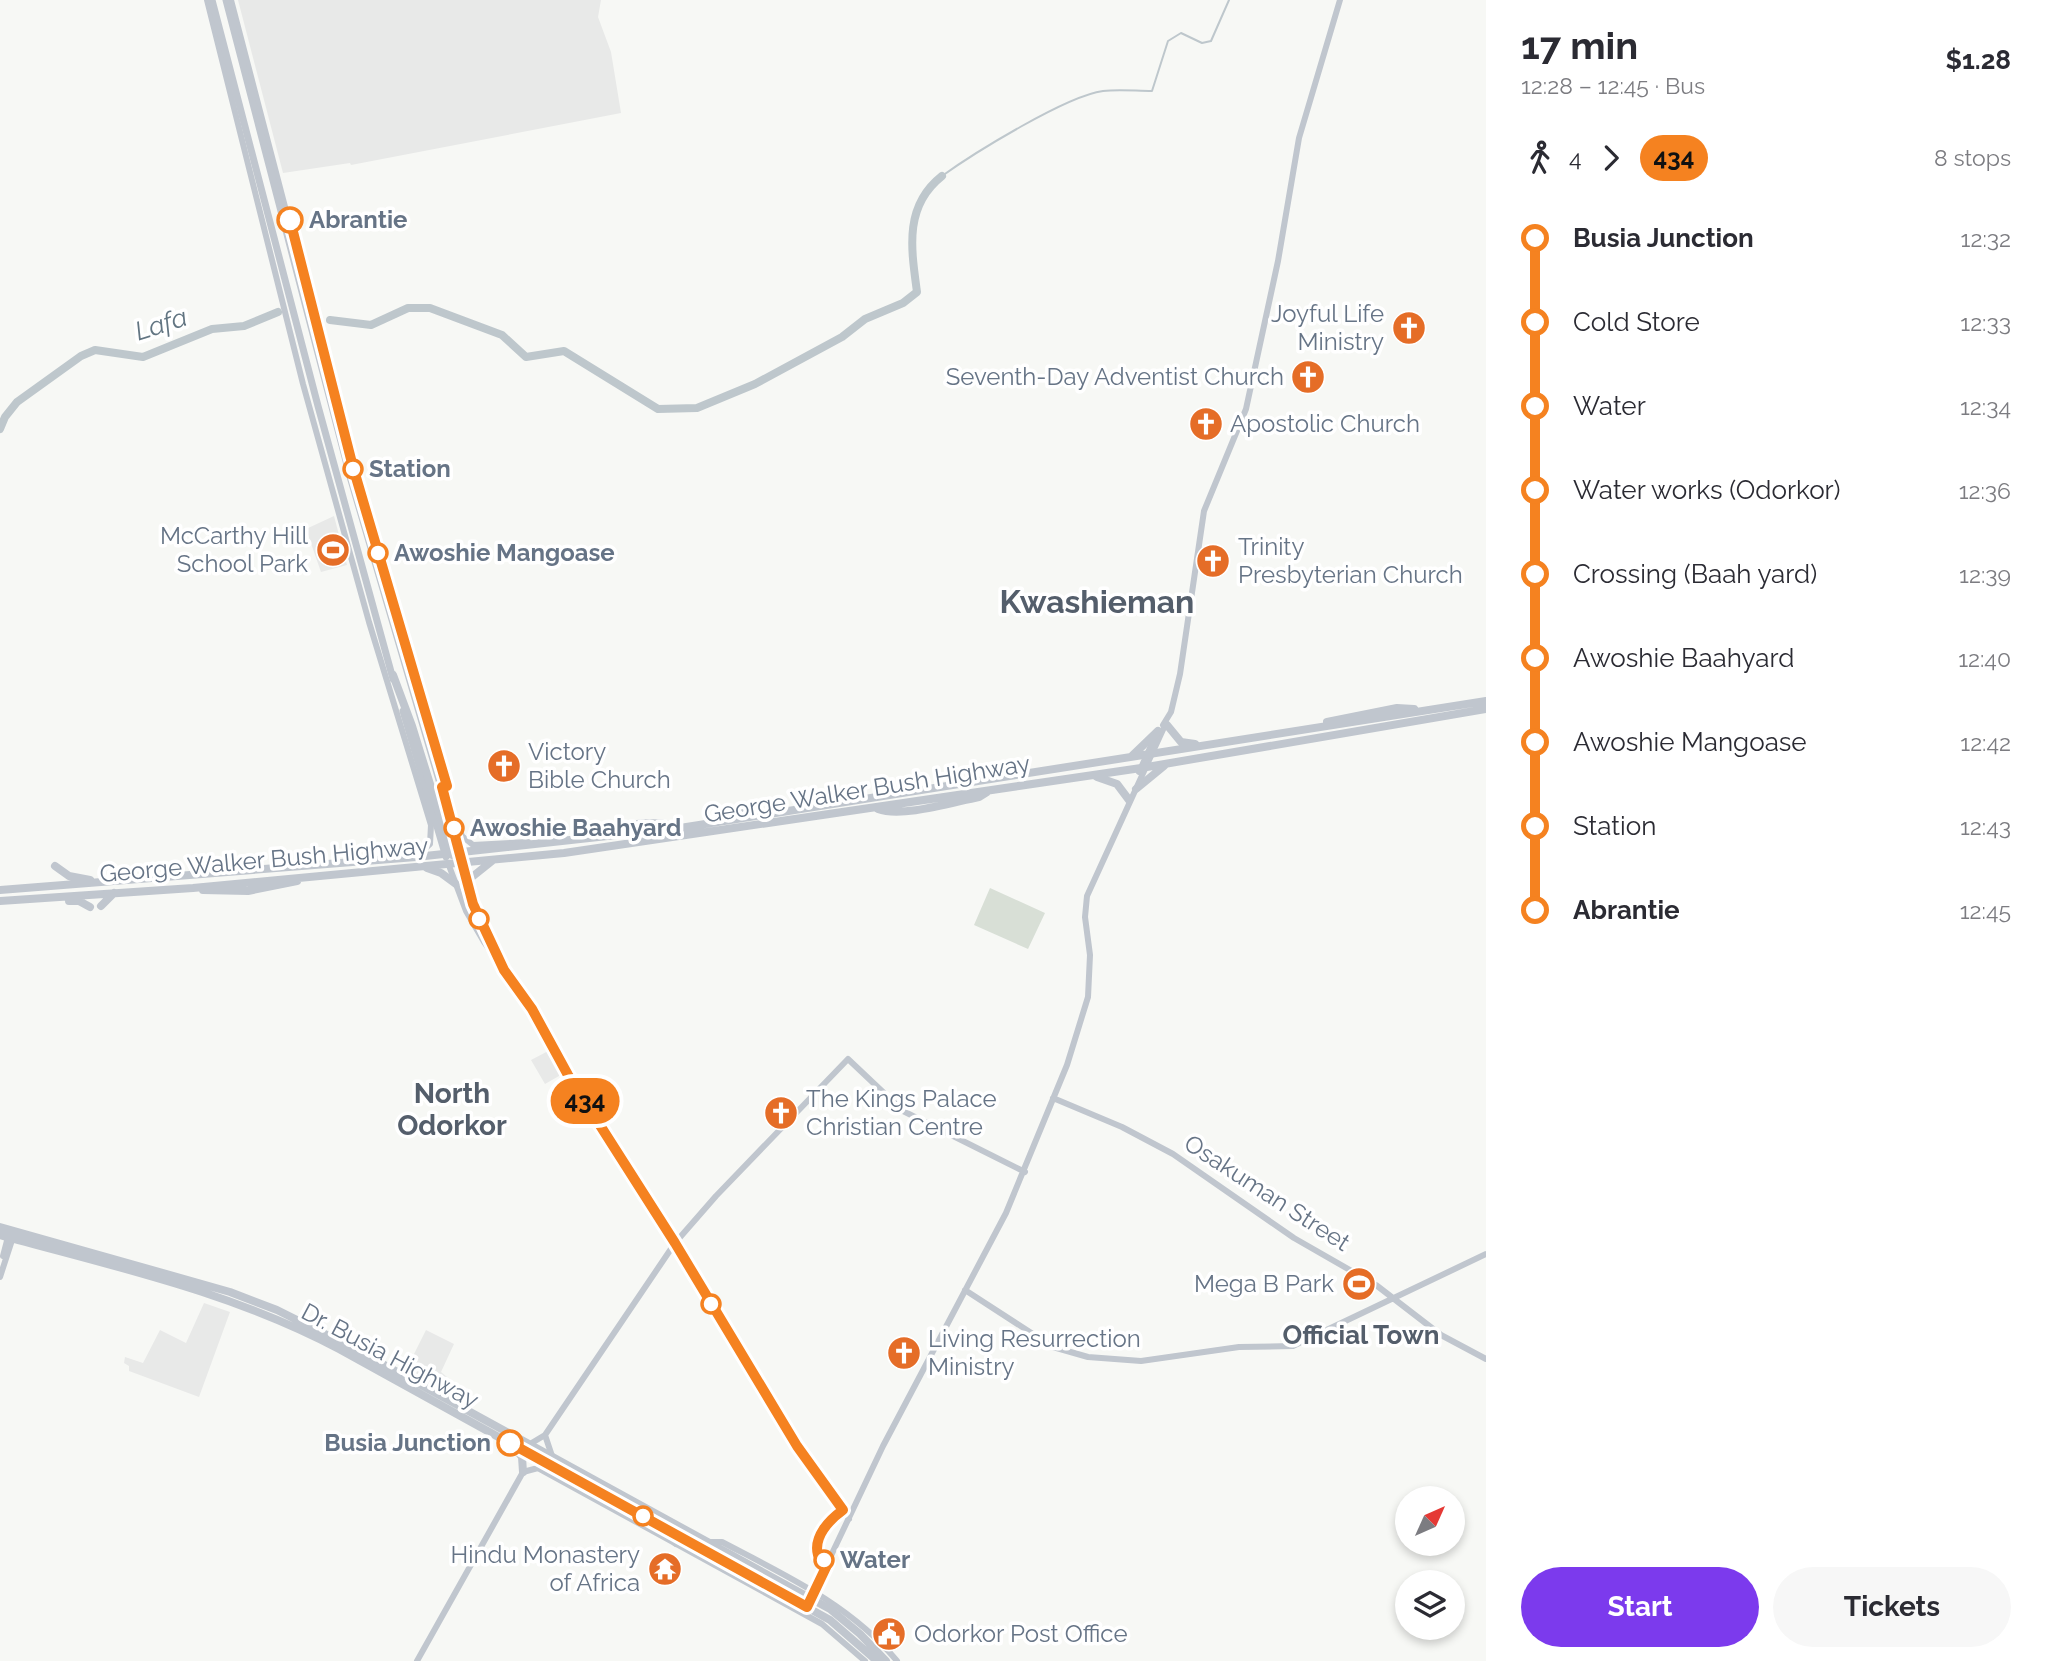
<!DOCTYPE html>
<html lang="en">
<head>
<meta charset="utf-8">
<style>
  :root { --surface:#fff; --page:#f7f7f7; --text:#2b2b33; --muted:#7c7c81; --accent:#7c3aed }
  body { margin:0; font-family:Raleway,sans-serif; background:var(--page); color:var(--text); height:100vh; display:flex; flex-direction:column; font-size:26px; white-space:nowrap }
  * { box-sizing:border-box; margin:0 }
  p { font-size:23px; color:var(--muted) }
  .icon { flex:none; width:38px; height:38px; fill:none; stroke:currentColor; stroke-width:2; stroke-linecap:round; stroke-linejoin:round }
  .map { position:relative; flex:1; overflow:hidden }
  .panel { display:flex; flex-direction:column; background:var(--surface); width:560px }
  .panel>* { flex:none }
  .badge { padding:0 14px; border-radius:23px; font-size:24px; line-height:46px }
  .needle { width:46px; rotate:45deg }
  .fabs { position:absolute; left:1395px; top:1486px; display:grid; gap:14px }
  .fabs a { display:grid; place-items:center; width:70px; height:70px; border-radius:50%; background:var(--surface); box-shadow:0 4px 10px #0003; font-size:35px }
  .map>.badge { position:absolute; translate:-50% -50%; box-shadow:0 0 0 4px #fff }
  .legs { display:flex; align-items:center; gap:10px; height:77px; padding:0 35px; font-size:23px }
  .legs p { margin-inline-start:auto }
  .summary { display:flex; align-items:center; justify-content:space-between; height:119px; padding:0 35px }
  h1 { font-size:38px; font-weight:700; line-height:52px }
  .primary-button { display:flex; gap:14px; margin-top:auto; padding:14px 35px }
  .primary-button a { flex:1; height:80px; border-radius:42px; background:var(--accent); color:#fff; font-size:28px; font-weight:700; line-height:80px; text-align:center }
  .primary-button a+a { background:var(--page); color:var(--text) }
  ul { padding:0 35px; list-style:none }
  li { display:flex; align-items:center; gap:24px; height:84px; font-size:26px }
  li i { display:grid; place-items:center; width:10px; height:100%; margin:0 9px; background:currentColor }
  li i::after { content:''; width:18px; height:18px; margin:-9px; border:5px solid; border-radius:50%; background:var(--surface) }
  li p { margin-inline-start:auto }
  li:first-child i { background:linear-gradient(#0000 50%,currentColor 0) }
  li:last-child i { background:linear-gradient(currentColor 50%,#0000 0) }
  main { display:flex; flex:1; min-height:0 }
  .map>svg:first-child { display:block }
  .built { fill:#e8e9e8 }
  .green { fill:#d8dfd6 }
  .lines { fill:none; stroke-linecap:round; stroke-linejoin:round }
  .stream { stroke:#bec7cc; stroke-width:2 }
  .river { stroke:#bec7cc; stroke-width:8 }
  .secondary { stroke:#c0c6ce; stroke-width:6 }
  .primary { stroke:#c0c6ce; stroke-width:7 }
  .highway { stroke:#c0c6ce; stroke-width:8 }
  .line-1-casing { stroke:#fff; stroke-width:16 }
  .line-1 { stroke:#f58220; stroke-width:10 }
  .stop-1-dot { fill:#fff; stroke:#f58220; stroke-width:3.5 }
  .labels { text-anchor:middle; stroke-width:7; stroke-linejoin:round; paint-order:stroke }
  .stop-label { font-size:24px; font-weight:bold; fill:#667486; stroke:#fff; text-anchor:start }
  .poi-label { font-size:24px; fill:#667486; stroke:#fff; text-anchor:start }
  .street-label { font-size:24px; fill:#667486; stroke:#fff }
  .water-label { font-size:26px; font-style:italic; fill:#627582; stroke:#fff }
  .neighbourhood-label { font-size:26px; font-weight:bold; fill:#545e6b; stroke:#fff }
  .quarter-label { font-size:28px; font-weight:bold; fill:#545e6b; stroke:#fff }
  .district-label { font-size:32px; font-weight:bold; fill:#545e6b; stroke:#fff }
</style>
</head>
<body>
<main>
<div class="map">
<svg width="1486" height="1661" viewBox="0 0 1486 1661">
  <rect width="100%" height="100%" fill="#f7f8f5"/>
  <path class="built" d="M238,0h363l-3,17 13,35 10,61 -270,52 -1,-2 -67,10z
    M334,516l13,49 -26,7 -15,-43z
    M552,1049l14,23 -21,12 -14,-24z
    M204,1303l26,9 -31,85 -70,-26v-5l-5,-3 1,-6 18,6 17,-33 26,13z
    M426,1330l28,14 -13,28 6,5 -7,15 -35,-20z"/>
  <path class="green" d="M336,535l8,25 -14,5 -8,-25z
    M990,888l55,25 -17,36 -54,-24z"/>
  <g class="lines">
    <path class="stream" d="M942,176c32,-23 124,-80 161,-85 16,-2 33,0 49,0l16,-50 13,-8 21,10 9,-2 18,-41"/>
    <path class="river" d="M330,320l41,5 37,-17h22l72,27 24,22 38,-6 94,58 39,-1 58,-24 87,-47 23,-18 38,-16 14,-11c-6,-44 -13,-86 25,-116
      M0,429l5,-12 12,-15 64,-46 14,-6 48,7 69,-28 32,-3 34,-14"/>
    <path class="secondary" d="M207,0l96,384 66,238 62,203 -1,19 -13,12
      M231,0l122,467 102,352 7,17 11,9 55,-3
      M1163,725l8,-13 9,-38 24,-163 42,-102 32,-148 21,-123 41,-138
      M1139,772l16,-35
      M463,862l10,42 20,46
      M448,863l18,48 18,31 48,67 36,66 107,168 122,203 52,73
      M1053,1098l69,29 51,27 121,84 82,47 65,50 45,24
      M3,1256l6,-23
      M0,1277l13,-40
      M965,1290l88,57 35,10 53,4 98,-14 54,-1 193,-92
      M545,1435l7,21
      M530,1444l15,-9 130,-192 41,-47 132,-137 55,52 122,61
      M707,1542h15c63,33 129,63 175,119
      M809,1602l74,-156 123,-233 61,-148 21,-68 2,-42 -5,-38 2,-21 79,-173
      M417,1661l106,-189 15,-4 284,156 43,37"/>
    <path class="primary" d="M212,0l106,406 75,273
      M226,0l125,480 112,382
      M403,711l43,146"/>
    <path class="highway" d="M393,675l19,51 40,129
      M1327,722l70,-14 17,1
      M1167,725l14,17 14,2
      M1132,756l26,-25
      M1097,777l20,7 12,16
      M1136,789l28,-23
      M744,808l16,7
      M878,809c24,9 75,-7 101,-12l8,-5
      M718,820l15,-11
      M584,835c22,-8 71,-17 93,-8
      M55,866l14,10 21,4
      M427,868l14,5 15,11
      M467,881l25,-20
      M0,890l416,-33 264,-29 806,-127
      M203,890l45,1 49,-10
      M0,901l193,-13 371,-35 577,-85 345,-59
      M69,901h10l11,6
      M101,906l13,-13
      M0,1227l230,65 47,18 80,40 473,259 30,25 26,27
      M0,1235c116,32 232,57 339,114l491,271 47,41
      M514,1447l8,10 1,15
      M662,1529l14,14"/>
  </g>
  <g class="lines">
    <g class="line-1-casing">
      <path id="line-1" d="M290,220l63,247 94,319 -5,1 31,117 31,66 28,39 36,66 107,168 122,203 46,64c-14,10 -30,27 -25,45l10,8 -21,44 -297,-164"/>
    </g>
    <use href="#line-1" class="line-1"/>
  </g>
  <defs>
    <g id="church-disc" transform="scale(1.75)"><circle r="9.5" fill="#e56d27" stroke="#fff"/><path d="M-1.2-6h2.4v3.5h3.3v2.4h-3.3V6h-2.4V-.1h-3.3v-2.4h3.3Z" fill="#fff"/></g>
    <g id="stadium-disc" transform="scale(1.75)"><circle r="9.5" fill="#e56d27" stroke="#fff"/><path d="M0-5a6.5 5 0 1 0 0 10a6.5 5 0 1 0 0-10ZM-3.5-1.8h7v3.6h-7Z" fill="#fff"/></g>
    <g id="temple-disc" transform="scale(1.75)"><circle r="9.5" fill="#e56d27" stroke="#fff"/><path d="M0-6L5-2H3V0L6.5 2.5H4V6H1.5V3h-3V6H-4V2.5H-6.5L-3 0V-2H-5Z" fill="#fff"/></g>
    <g id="civic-disc" transform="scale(1.75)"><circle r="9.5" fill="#e56d27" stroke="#fff"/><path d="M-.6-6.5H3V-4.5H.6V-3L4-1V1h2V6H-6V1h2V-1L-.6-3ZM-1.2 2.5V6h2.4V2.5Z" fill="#fff"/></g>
  </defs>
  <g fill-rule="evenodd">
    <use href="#church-disc" x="1409" y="328"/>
    <use href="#church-disc" x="1308" y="377"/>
    <use href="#church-disc" x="1206" y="424"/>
    <use href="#stadium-disc" x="333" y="550"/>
    <use href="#church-disc" x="1213" y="561"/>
    <use href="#church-disc" x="504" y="766"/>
    <use href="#church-disc" x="781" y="1113"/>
    <use href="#stadium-disc" x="1359" y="1284"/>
    <use href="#church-disc" x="904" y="1353"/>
    <use href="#temple-disc" x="665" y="1569"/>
    <use href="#civic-disc" x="889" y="1634"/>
  </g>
  <g class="stop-1-dot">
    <circle cx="290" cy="220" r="12"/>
    <circle cx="353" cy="469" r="9"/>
    <circle cx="378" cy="553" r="9"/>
    <circle cx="454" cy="828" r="9"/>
    <circle cx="479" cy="919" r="9"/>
    <circle cx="711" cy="1304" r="9"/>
    <circle cx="510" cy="1443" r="12"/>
    <circle cx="643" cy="1516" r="9"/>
    <circle cx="824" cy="1560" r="9"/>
  </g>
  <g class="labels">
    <g class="stop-label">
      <text x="309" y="228">Abrantie</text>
      <text x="369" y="477">Station</text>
      <text x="394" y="561">Awoshie Mangoase</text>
      <text x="470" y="836">Awoshie Baahyard</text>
      <text x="491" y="1451" text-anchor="end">Busia Junction</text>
      <text x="840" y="1568">Water</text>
    </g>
    <g class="poi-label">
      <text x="1384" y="322" text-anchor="end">Joyful Life<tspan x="1384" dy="28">Ministry</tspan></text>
      <text x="1284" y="385" text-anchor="end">Seventh-Day Adventist Church</text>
      <text x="1230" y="432">Apostolic Church</text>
      <text x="308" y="544" text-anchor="end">McCarthy Hill<tspan x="308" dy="28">School Park</tspan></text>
      <text x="1238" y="555">Trinity<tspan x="1238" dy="28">Presbyterian Church</tspan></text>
      <text x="528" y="760">Victory<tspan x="528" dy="28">Bible Church</tspan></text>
      <text x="806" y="1107">The Kings Palace<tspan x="806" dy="28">Christian Centre</tspan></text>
      <text x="1334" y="1292" text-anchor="end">Mega B Park</text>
      <text x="928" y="1347">Living Resurrection<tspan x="928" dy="28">Ministry</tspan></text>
      <text x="640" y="1563" text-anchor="end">Hindu Monastery<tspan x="640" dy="28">of Africa</tspan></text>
      <text x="914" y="1642">Odorkor Post Office</text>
    </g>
    <g class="street-label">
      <text transform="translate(867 789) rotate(-9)" y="8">George Walker Bush Highway</text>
      <text transform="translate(264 860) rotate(-5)" y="8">George Walker Bush Highway</text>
      <text transform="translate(1267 1193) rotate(33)" y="8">Osakuman Street</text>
      <text transform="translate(390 1356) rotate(28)" y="8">Dr. Busia Highway</text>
    </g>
    <g class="water-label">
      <text transform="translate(161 324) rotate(-18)" y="9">Lafa</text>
    </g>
    <g class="neighbourhood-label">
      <text x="1361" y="1344">Official Town</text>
    </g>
    <g class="quarter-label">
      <text x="452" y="1103">North<tspan x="452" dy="32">Odorkor</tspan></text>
    </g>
    <g class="district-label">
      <text x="1097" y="613">Kwashieman</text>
    </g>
  </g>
</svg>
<div class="fabs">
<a><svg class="needle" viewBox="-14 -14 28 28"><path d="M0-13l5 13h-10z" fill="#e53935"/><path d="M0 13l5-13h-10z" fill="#7c7c81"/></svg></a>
<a><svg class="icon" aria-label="layers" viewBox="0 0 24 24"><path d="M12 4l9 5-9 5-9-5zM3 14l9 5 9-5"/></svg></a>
</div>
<b class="badge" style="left:585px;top:1101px;background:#f58220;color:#111">434</b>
</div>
<section class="panel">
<div class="summary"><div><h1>17 min</h1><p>12:28 – 12:45 · Bus</p></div><b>$1.28</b></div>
<div class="legs"><svg class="icon" aria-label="walk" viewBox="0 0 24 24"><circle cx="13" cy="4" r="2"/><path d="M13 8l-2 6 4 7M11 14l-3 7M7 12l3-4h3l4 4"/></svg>4<svg class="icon" aria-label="forward" viewBox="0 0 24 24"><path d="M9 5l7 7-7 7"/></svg><b class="badge" style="background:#f58220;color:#111">434</b><p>8 stops</p></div>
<ul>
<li><i style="color:#f58220"></i><b>Busia Junction</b><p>12:32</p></li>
<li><i style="color:#f58220"></i><span>Cold Store</span><p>12:33</p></li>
<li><i style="color:#f58220"></i><span>Water</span><p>12:34</p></li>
<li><i style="color:#f58220"></i><span>Water works (Odorkor)</span><p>12:36</p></li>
<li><i style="color:#f58220"></i><span>Crossing (Baah yard)</span><p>12:39</p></li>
<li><i style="color:#f58220"></i><span>Awoshie Baahyard</span><p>12:40</p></li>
<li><i style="color:#f58220"></i><span>Awoshie Mangoase</span><p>12:42</p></li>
<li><i style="color:#f58220"></i><span>Station</span><p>12:43</p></li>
<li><i style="color:#f58220"></i><b>Abrantie</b><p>12:45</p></li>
</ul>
<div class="primary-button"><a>Start</a><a>Tickets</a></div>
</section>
</main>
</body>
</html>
